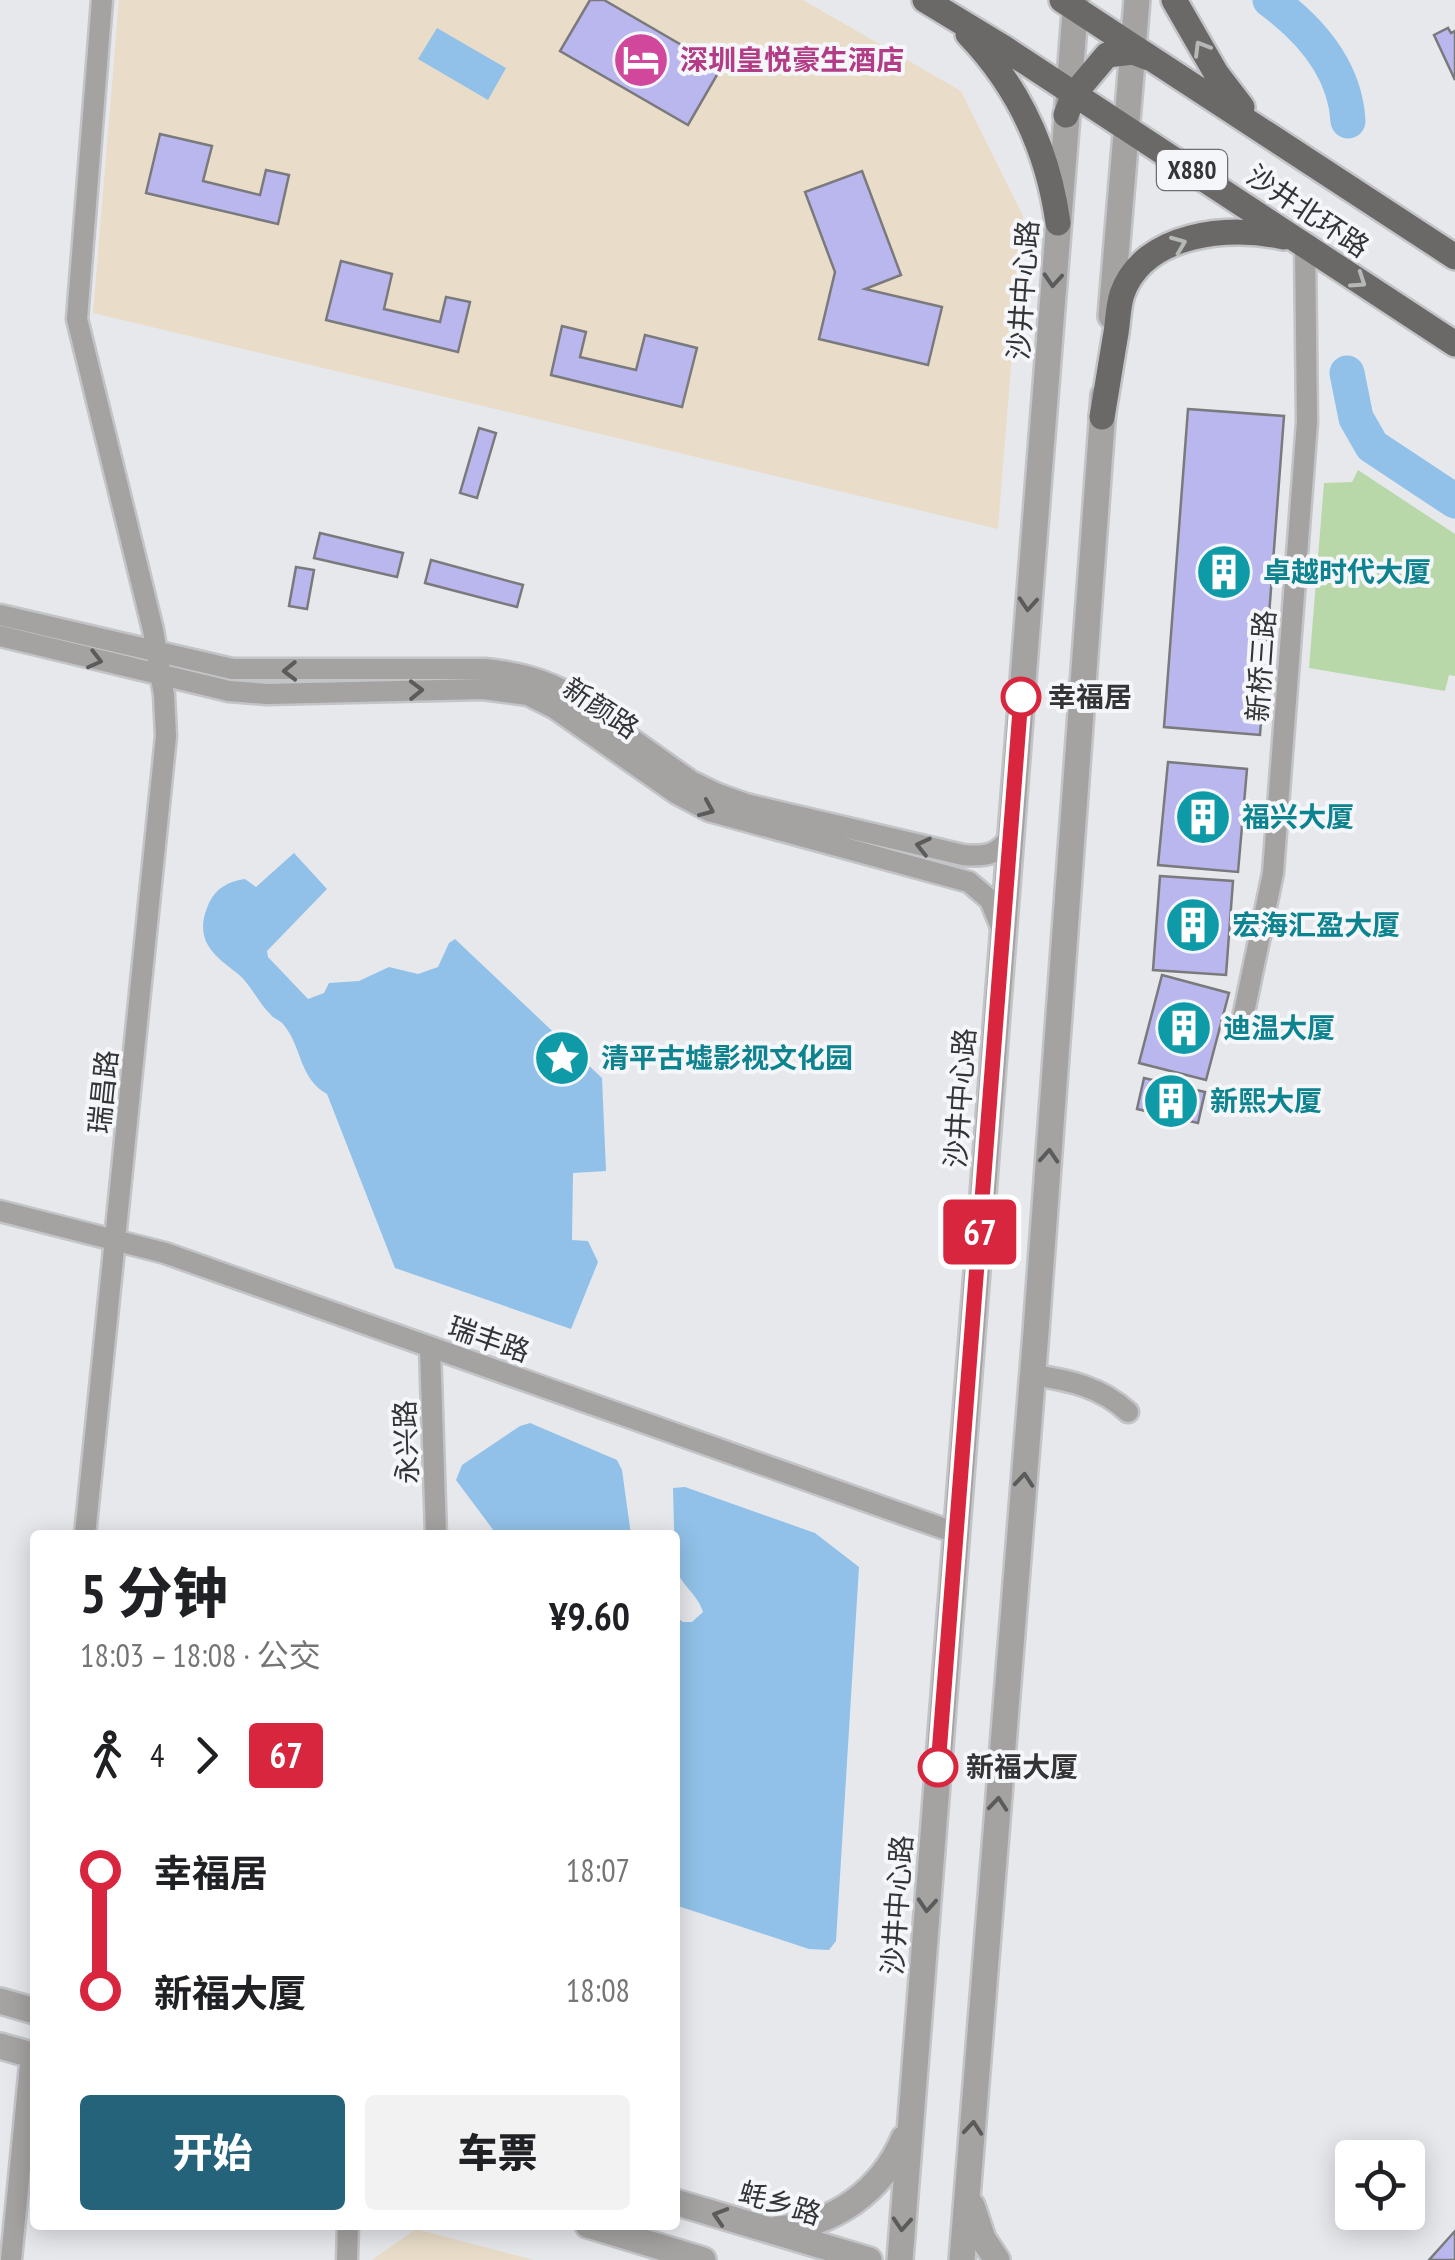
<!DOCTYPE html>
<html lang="zh">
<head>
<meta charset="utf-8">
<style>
  :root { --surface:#fff; --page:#f2f2f2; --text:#202124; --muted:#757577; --accent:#246379 }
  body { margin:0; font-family:"PT Sans Narrow","Noto Sans SC",sans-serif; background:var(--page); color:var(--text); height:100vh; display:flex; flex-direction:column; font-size:38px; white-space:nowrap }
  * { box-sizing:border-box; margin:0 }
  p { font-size:32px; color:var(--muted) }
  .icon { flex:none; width:55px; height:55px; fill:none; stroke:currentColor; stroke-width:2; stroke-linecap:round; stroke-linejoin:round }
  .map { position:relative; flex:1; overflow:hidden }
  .panel { position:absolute; left:30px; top:1530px; width:650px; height:700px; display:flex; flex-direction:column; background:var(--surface); border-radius:10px; box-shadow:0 5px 25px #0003 }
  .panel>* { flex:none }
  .badge { padding:0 20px; border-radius:8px; font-size:35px; line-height:65px }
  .fabs { position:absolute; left:1335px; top:2140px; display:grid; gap:20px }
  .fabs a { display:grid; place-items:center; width:90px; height:90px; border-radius:10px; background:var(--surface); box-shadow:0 5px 25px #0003; font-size:50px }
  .map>.badge { position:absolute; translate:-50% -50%; box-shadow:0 0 0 5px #fff }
  .legs { display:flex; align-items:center; gap:15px; height:110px; padding:0 50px; font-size:32px }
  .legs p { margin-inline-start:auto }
  .head { display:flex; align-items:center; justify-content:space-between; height:170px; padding:0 50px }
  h1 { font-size:55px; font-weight:800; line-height:75px }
  .cta { display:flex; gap:20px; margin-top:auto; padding:20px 50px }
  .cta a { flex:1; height:115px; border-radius:10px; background:var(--accent); color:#fff; font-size:40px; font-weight:800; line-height:115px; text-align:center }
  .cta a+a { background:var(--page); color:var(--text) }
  ul { padding:0 50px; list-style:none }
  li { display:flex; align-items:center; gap:35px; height:120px; font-size:38px }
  li i { display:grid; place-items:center; width:15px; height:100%; margin:0 12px; background:currentColor }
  li i::after { content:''; width:25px; height:25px; margin:-12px; border:8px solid; border-radius:50%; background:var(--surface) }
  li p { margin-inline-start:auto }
  li:first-child i { background:linear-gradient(#0000 50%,currentColor 0) }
  li:last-child i { background:linear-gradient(currentColor 50%,#0000 0) }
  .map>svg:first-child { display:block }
  .commercial { fill:#e9ddc9 }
  .green { fill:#b9d8aa }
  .water { fill:#91c1e8 }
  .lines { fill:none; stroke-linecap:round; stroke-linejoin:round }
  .river { stroke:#91c1e8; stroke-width:35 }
  .building { fill:#b9b7ed; stroke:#7a7a7d; stroke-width:2.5 }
  .minor-casing { stroke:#c3c4c8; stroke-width:25 }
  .tertiary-casing { stroke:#c3c4c8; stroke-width:30 }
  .primary-casing { stroke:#c3c4c8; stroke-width:30 }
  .minor { stroke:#a4a3a1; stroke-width:20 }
  .tertiary { stroke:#a4a3a1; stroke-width:25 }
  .primary { stroke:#6b6967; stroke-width:25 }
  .oneway { stroke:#b6b7b7 }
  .oneway2 { stroke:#5b5b5b }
  .line-1-casing { stroke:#fff; stroke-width:22 }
  .line-1 { stroke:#d7263d; stroke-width:15 }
  .stop-1-dot { fill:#fff; stroke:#d7263d; stroke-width:5 }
  .labels { text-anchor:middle; stroke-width:8; stroke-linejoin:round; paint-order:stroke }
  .shield { fill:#f4f6f9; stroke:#6e6e70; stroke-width:2.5 }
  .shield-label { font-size:25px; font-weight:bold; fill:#343436 }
  .hotel-label { font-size:28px; font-weight:bold; fill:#b23c85; stroke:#f4f6f9; text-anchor:start }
  .street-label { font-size:28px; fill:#343436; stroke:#f4f6f9 }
  .culture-label { font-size:28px; font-weight:bold; fill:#0d838f; stroke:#f4f6f9; text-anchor:start }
  .stop-label { font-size:28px; font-weight:bold; fill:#343436; stroke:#f4f6f9; text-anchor:start }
</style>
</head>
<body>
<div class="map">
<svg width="1455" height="2260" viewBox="0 0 1455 2260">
  <rect width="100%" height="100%" fill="#e7e8ec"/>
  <path class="commercial" d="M119,0h684l158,91 62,125 -25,313 -905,-216z
    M416,2229l118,31h-162z"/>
  <path class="green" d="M1358,470l97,64v142l-6,-1 -4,16 -136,-23 15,-185 28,-1z"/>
  <path class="water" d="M437,28l69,40 -18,32 -70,-41z
    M294,853l33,36 -60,62 1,6 40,42 16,-6 5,-10 30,-2 30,-14 29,7 20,-7 11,-24 6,-4 147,139 4,93 -33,2 -1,67 16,1 10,21 -27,67 -176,-61 -68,-174c-28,-15 -25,-48 -44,-70 -3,-4 -9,-5 -12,-9 -13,-12 -20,-31 -34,-42 -25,-19 -44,-34 -28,-70 7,-15 20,-22 36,-24l11,8z
    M530,1423l87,37 5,10 9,65h-134l-41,-55 6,-15 58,-39z
    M685,1487l130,46 44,34 -23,374 -7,9 -20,-1 -134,-44v-289l8,6h9l11,-10c-5,-18 -23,-27 -28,-46l-2,-78z"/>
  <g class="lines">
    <path class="river" d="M1270,0c41,30 75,69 78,121
      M1347,373l9,45 16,28 83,55"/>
  </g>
  <path class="building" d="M590,0h14l117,68 -33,57 -128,-74z
    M1448,28l3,5 4,-2v49l-21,-45z
    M160,134l52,12 -9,35 57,14 6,-25 23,5 -11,49 -132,-31z
    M862,171l39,104 -36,14 77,18 -14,58 -109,-26 16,-67 -30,-80z
    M341,261l51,13 -8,35 56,13 6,-25 24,5 -12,50 -132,-32z
    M562,326l24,6 -6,25 56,13 9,-35 52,13 -15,59 -131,-32z
    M1188,409l96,7 -24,319 -96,-8z
    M479,428l17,5 -19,65 -17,-5z
    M320,533l83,20 -6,24 -83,-19z
    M431,560l92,25 -6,22 -92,-24z
    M296,567l18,3 -7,39 -18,-3z
    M1168,762l79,7 -9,103 -80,-7z
    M1160,876l73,5 -7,94 -73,-5z
    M1162,975l67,18 -23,87 -67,-17z
    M1144,1078l61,14 -7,31 -61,-14z
    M1455,2231v29h-26z"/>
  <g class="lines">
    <g class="minor-casing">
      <path id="minor" d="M0,615l232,54h253c29,3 52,8 78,21l128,91 27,13 28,10 217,51c21,2 37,0 47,-19
        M0,636l229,55 38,3 216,-5 45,6 26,13 123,86 32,17 260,71 21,18 11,27
        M1241,1027l32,-154 34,-451 -2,-177
        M0,1211l165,42 791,280
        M430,1347l6,188
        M1033,1375c36,5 68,12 95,37
        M85,1535l81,-799 -2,-41 -11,-65 -76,-311 25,-319
        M11,2260l20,-205
        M347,2260l1,-35"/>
    </g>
    <g class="tertiary-casing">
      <path id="tertiary" d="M1111,316l26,-316
        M0,2001l35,10
        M0,2046l35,10
        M675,2202l194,58
        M972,2206l11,33 14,21
        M588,2225l115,35
        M777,2229c57,-4 105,-38 127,-91
        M900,2260l176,-2260
        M962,2260l74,-928 68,-937"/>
    </g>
    <g class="primary-casing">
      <path id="primary" d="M925,0l79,48 451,296
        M1062,0l393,257
        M1174,0l42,73 26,34
        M968,34c51,53 80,117 90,189
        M1066,115l8,-21 33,-39 26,-3 16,6
        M1102,417c5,-28 9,-56 14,-84 2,-12 2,-27 6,-39 22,-62 108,-69 162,-57"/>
    </g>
    <use href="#minor" class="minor"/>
    <use href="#tertiary" class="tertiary"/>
    <use href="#primary" class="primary"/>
  </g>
  <defs><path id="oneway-chevron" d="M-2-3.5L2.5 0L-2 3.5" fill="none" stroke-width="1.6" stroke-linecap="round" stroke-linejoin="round" transform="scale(2.5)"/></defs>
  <g class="oneway">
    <use href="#oneway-chevron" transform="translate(1201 48) rotate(-121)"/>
    <use href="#oneway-chevron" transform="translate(1179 244) rotate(-22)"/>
    <use href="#oneway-chevron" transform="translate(1359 281) rotate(34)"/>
  </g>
  <g class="oneway2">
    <use href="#oneway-chevron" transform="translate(1053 280) rotate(94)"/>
    <use href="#oneway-chevron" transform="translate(1028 604) rotate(94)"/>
    <use href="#oneway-chevron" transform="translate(95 660) rotate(14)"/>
    <use href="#oneway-chevron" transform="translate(290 671) rotate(179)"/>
    <use href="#oneway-chevron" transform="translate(416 690) rotate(-1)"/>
    <use href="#oneway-chevron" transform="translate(707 809) rotate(23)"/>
    <use href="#oneway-chevron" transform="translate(923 846) rotate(-167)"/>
    <use href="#oneway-chevron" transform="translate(1049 1156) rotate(-86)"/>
    <use href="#oneway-chevron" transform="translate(1024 1480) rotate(-85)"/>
    <use href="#oneway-chevron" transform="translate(998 1804) rotate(-85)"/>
    <use href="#oneway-chevron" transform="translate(927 1905) rotate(94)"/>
    <use href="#oneway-chevron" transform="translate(973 2128) rotate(-85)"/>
    <use href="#oneway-chevron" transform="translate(720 2216) rotate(-163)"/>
    <use href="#oneway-chevron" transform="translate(902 2224) rotate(94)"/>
  </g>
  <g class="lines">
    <g class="line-1-casing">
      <path id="line-1" d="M938,1767l83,-1070"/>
    </g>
    <use href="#line-1" class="line-1"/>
  </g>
  <defs>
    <g id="hotel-disc" transform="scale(2.875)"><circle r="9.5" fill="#d1479c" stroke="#f4f6f9"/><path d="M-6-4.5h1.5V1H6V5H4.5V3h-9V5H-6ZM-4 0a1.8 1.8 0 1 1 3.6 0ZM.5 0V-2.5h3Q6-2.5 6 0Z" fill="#fff"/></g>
    <g id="building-disc" transform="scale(2.875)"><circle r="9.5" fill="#0f9aa8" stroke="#f4f6f9"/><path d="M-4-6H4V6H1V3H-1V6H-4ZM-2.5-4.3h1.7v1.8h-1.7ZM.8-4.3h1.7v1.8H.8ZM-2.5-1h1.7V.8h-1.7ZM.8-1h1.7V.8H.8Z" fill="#fff"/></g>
    <g id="sight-disc" transform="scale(2.875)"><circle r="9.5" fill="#0f9aa8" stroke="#f4f6f9"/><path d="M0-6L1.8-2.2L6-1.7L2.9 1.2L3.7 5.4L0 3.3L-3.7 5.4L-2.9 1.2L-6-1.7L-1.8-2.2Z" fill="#fff"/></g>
  </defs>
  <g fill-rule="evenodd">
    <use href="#hotel-disc" x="641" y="60"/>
    <use href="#building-disc" x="1224" y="572"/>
    <use href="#building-disc" x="1203" y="817"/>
    <use href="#building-disc" x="1193" y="925"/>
    <use href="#building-disc" x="1184" y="1028"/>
    <use href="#sight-disc" x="562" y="1058"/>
    <use href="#building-disc" x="1171" y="1101"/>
  </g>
  <g class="stop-1-dot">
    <circle cx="1021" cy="697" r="18"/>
    <circle cx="938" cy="1767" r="18"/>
  </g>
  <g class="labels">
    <rect class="shield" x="1157" y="150" width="70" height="40" rx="8"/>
    <g class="shield-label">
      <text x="1192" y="179">X880</text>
    </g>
    <g class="hotel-label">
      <text x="680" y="70">深圳皇悦豪生酒店</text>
    </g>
    <g class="street-label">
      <text transform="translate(1308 211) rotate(34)" y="10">沙井北环路</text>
      <text transform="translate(1023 290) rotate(-86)" y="10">沙井中心路</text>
      <text transform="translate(1261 666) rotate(-86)" y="10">新桥三路</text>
      <text transform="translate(601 708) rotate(34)" y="10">新颜路</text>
      <text transform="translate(103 1092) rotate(-84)" y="10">瑞昌路</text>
      <text transform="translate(960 1098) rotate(-86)" y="10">沙井中心路</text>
      <text transform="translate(489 1339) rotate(19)" y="10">瑞丰路</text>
      <text transform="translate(406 1442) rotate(-92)" y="10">永兴路</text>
      <text transform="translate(897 1905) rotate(-86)" y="10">沙井中心路</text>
      <text transform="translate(780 2203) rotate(17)" y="10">蚝乡路</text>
    </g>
    <g class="culture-label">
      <text x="1263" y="582">卓越时代大厦</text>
      <text x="1242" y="827">福兴大厦</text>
      <text x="1232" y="935">宏海汇盈大厦</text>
      <text x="1223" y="1038">迪温大厦</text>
      <text x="601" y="1068">清平古墟影视文化园</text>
      <text x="1210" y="1111">新熙大厦</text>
    </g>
    <g class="stop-label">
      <text x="1048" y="707">幸福居</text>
      <text x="966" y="1777">新福大厦</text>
    </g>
  </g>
</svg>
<div class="fabs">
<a><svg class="icon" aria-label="locate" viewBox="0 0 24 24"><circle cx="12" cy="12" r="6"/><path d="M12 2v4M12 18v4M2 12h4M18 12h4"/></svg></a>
</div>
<b class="badge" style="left:980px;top:1232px;background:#d7263d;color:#fff">67</b>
<section class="panel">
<div class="head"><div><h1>5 分钟</h1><p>18:03 – 18:08 · 公交</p></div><b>¥9.60</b></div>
<div class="legs"><svg class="icon" aria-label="walk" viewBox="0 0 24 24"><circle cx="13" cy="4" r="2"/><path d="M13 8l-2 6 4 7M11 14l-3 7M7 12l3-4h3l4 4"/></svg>4<svg class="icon" aria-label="forward" viewBox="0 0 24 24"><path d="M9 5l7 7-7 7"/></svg><b class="badge" style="background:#d7263d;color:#fff">67</b></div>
<ul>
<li><i style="color:#d7263d"></i><b>幸福居</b><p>18:07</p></li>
<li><i style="color:#d7263d"></i><b>新福大厦</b><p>18:08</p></li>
</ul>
<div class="cta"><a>开始</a><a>车票</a></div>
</section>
</div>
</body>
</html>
